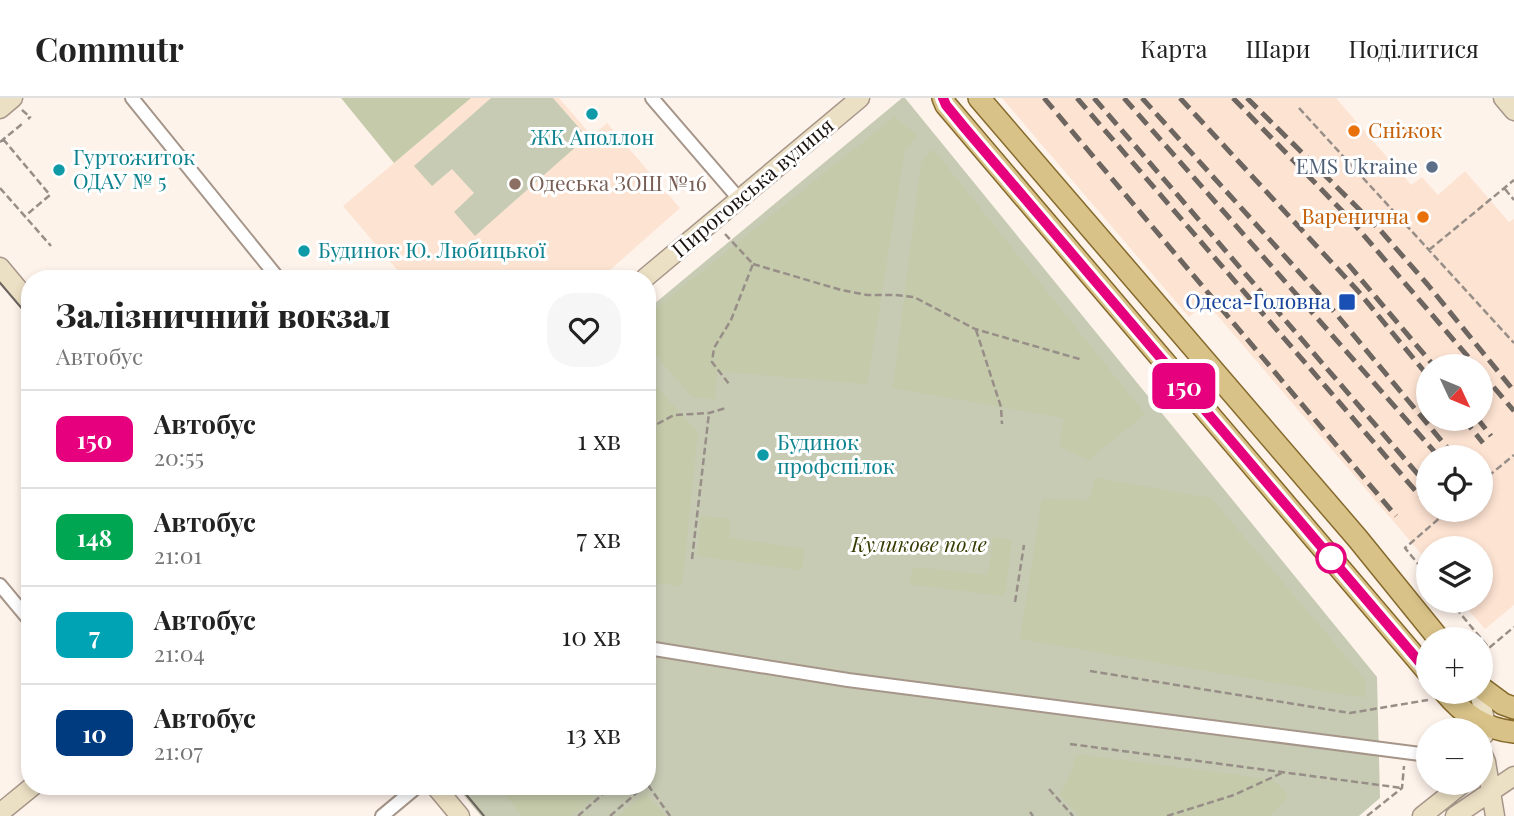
<!DOCTYPE html>
<html lang="uk">
<head>
<meta charset="utf-8">
<style>
  :root { --surface:#fff; --page:#f6f6f6; --text:#222; --muted:#767676; --line:#e0e0e0 }
  body { margin:0; font-family:"Playfair Display",serif; background:var(--page); color:var(--text); height:100vh; display:flex; flex-direction:column; font-size:26px; white-space:nowrap }
  * { box-sizing:border-box; margin:0 }
  p { font-size:23px; color:var(--muted) }
  .icon { flex:none; width:38px; height:38px; fill:none; stroke:currentColor; stroke-width:2; stroke-linecap:round; stroke-linejoin:round }
  .map { position:relative; flex:1; overflow:hidden }
  .side { position:absolute; left:21px; top:172px; width:635px; height:525px; display:flex; flex-direction:column; background:var(--surface); border-radius:28px; box-shadow:0 4px 10px #0003 }
  .side>* { flex:none }
  .badge { padding:0 14px; border-radius:10px; font-size:24px; line-height:46px }
  .needle { width:46px; rotate:134deg }
  .controls { position:absolute; left:1416px; top:256px; display:grid; gap:14px }
  .controls a { display:grid; place-items:center; width:77px; height:77px; border-radius:50%; background:var(--surface); box-shadow:0 4px 10px #0003; font-size:35px }
  .map>.badge { position:absolute; translate:-50% -50%; box-shadow:0 0 0 4px #fff }
  .round { display:grid; place-items:center; flex:none; width:74px; height:74px; border-radius:28px; background:var(--page) }
  .head { display:flex; align-items:center; justify-content:space-between; height:119px; padding:0 35px }
  h1 { font-size:33px; font-weight:800; line-height:52px }
  ul { padding:0; list-style:none }
  li { display:flex; align-items:center; gap:21px; height:98px; padding:0 35px; border-top:2px solid var(--line) }
  li div { flex:1 }
  li b { display:block; font-size:26px }
  li em { font-style:normal }
  li .badge { min-width:77px; font-weight:700; text-align:center }
  header { display:flex; align-items:center; gap:42px; box-sizing:border-box; height:98px; padding:0 35px; background:var(--surface); border-bottom:2px solid var(--line) }
  header strong { font-size:33px }
  nav { display:flex; gap:38px; margin-inline-start:auto; font-size:24px }
  .map>svg:first-child { display:block }
  .built { fill:#fde3d2; fill-rule:evenodd }
  .green { fill:#c7cbb3 }
  .forest { fill:#c5caaa }
  .lines { fill:none; stroke-linecap:round; stroke-linejoin:round }
  .street-casing { stroke:#a69589; stroke-width:16 }
  .secondary-casing { stroke:#a69589; stroke-width:21 }
  .primary-casing { stroke:#856a2b; stroke-width:24 }
  .path { stroke:#978e88; stroke-width:2.5; stroke-dasharray:7 3.5; stroke-linecap:butt }
  .street { stroke:#fff; stroke-width:12 }
  .secondary { stroke:#ece0c4; stroke-width:18 }
  .primary { stroke:#d8c288; stroke-width:21 }
  .tram { stroke:#6d655f; stroke-width:2 }
  .rail { stroke:#6d655f; stroke-width:5; stroke-dasharray:14 7; stroke-linecap:butt }
  .line-casing { stroke:#fff; stroke-width:16 }
  .line { stroke:#e6007e; stroke-width:10 }
  .culture-dot { fill:#0f9aa8; stroke:#fff; stroke-width:2.5 }
  .food-dot { fill:#e8710a; stroke:#fff; stroke-width:2.5 }
  .service-dot { fill:#5c6f8a; stroke:#fff; stroke-width:2.5 }
  .education-dot { fill:#8d6e63; stroke:#fff; stroke-width:2.5 }
  .transit-dot { fill:#1a4fb4; stroke:#fff; stroke-width:2.5 }
  .stop-dot { fill:#fff; stroke:#e6007e; stroke-width:3.5 }
  .labels { text-anchor:middle; stroke-width:6; stroke-linejoin:round; paint-order:stroke }
  .food-label { font-size:21px; fill:#c56008; stroke:#fff; text-anchor:start }
  .culture-label { font-size:21px; fill:#0d838f; stroke:#fff; text-anchor:start }
  .service-label { font-size:21px; fill:#4e5e75; stroke:#fff; text-anchor:end }
  .education-label { font-size:21px; fill:#785e54; stroke:#fff; text-anchor:start }
  .street-label { font-size:21px; fill:#1b1410; stroke:#fff }
  .transit-label { font-size:21px; fill:#164399; stroke:#fff; text-anchor:end }
  .park-label { font-size:21px; font-style:italic; fill:#373b02; stroke:#fff }
</style>
</head>
<body>
<header>
<strong>Commutr</strong>
<nav><a>Карта</a><a>Шари</a><a>Поділитися</a></nav>
</header>
<div class="map">
<svg width="1514" height="718" viewBox="0 0 1514 718">
  <rect width="100%" height="100%" fill="#fef3eb"/>
  <path class="built" d="M471,0h88l33,38 15,-13 73,85 -79,70h-197l-61,-72z
    M1002,0h334l75,87 11,-8 16,18 27,-24 44,51 5,-3v386l-29,24 -25,-29h20v-52h-52v14l-222,-260 -17,15zM1428,268h52v52h-52zM1428,359h52v52h-52z"/>
  <path class="green" d="M491,0h62l34,39 -112,99 -21,-24 20,-19 -22,-24 -20,17 -18,-20z
    M902,0h3l472,579 3,121 -21,18h-878l-25,-30h192v-477z"/>
  <path class="forest" d="M341,0h130l-77,65z
    M894,19l24,19 -13,14 -38,234 -150,-13 -2,28 -23,-2 -44,-51v-31z
    M933,51l212,265 -57,46 -29,-14 5,-28 -171,-30 28,-225z
    M648,280l50,54 -16,154 -34,-4z
    M1095,380l116,20 154,181v19l-345,-59 22,-140 47,1z
    M701,418l29,3 -1,19 76,11 -3,21 -105,-14z
    M993,439l19,3 -7,56 -96,-12 5,-17 74,8z
    M1076,656l192,25c11,4 16,8 19,20l-18,17h-190l-19,-21 13,-26z
    M497,688h108l-33,30h-49z
    M646,695l19,23h-47z"/>
  <g class="lines">
    <g class="street-casing">
      <path id="street" d="M132,0l146,180
        M652,0l88,102
        M0,487l30,36
        M648,550l200,32 580,75
        M382,718l36,-30"/>
    </g>
    <g class="secondary-casing">
      <path id="secondary" d="M1503,0l11,13
        M0,11l13,-11
        M0,169l30,36
        M645,180l215,-180
        M1479,593l7,34 -2,10
        M1480,650l6,14 9,54
        M435,688l25,30
        M0,715l33,-27
        M1422,718l43,-34
        M1455,718l59,-40"/>
    </g>
    <g class="primary-casing">
      <path id="primary" d="M943,0l3,7 482,567
        M979,0l379,441 81,100
        M1480,589l23,17 11,4
        M1444,593c19,23 40,38 70,41"/>
    </g>
    <path class="path" d="M1299,10l215,235
      M22,12l8,7 -2,2
      M3,41l47,56 -26,22
      M0,44l22,-18
      M0,90l51,58
      M1505,91l9,11
      M725,136l28,30 -22,56 -17,28 -2,14 17,22
      M1429,152l85,-70
      M753,166l88,26 26,5h28l19,2 61,32 108,31
      M976,232l25,77 1,17
      M648,331l26,-14 35,-2 17,-5
      M1480,385l34,-28
      M692,461l17,-146
      M1428,478l-23,-28 45,-39
      M1449,502l40,48 25,-21
      M1015,504l9,-57
      M1090,573l260,42 78,-13
      M1070,646l332,44
      M648,687l22,31
      M1049,691l24,27
      M1030,714l3,4
      M578,718l34,-30
      M610,718l31,-27
      M1167,718l67,-21 50,-23
      M1367,718l35,-28 2,-22"/>
    <use href="#street" class="street"/>
    <use href="#secondary" class="secondary"/>
    <use href="#primary" class="primary"/>
    <path class="tram" d="M0,185l30,35
      M459,688l25,30"/>
    <path class="rail" d="M1044,0l352,418
      M1077,0l343,398
      M1094,0l334,388
      M1124,0l315,359
      M1142,0l185,205 128,154
      M1180,0l178,193 70,85
      M1233,0l116,120 127,148
      M1247,0l133,132 48,55 86,106
      M1348,166l86,102
      M1480,273l34,40
      M1463,320l20,25
      M1477,320l14,18"/>
  </g>
  <g class="lines">
    <g class="line-casing">
      <path id="line" d="M943,0l3,7 18,22 464,545"/>
    </g>
    <use href="#line" class="line"/>
  </g>
  <g class="culture-dot">
    <circle cx="592" cy="16" r="7"/>
    <circle cx="59" cy="72" r="7"/>
    <circle cx="304" cy="153" r="7"/>
    <circle cx="763" cy="357" r="7"/>
  </g>
  <g class="food-dot">
    <circle cx="1354" cy="33" r="7"/>
    <circle cx="1423" cy="119" r="7"/>
  </g>
  <circle class="service-dot" cx="1432" cy="69" r="7"/>
  <circle class="education-dot" cx="515" cy="86" r="7"/>
  <rect class="transit-dot" x="1338" y="195" width="18" height="18" rx="3.5"/>
  <circle class="stop-dot" cx="1331" cy="460" r="14"/>
  <g class="labels">
    <g class="food-label">
      <text x="1368" y="40">Сніжок</text>
      <text x="1409" y="126" text-anchor="end">Варенична</text>
    </g>
    <g class="culture-label">
      <text x="592" y="47" text-anchor="middle">ЖК Аполлон</text>
      <text x="73" y="67">Гуртожиток<tspan x="73" dy="24">ОДАУ № 5</tspan></text>
      <text x="318" y="160">Будинок Ю. Любицької</text>
      <text x="777" y="352">Будинок<tspan x="777" dy="24">профспілок</tspan></text>
    </g>
    <g class="service-label">
      <text x="1418" y="76">EMS Ukraine</text>
    </g>
    <g class="education-label">
      <text x="529" y="93">Одеська ЗОШ №16</text>
    </g>
    <g class="street-label">
      <text transform="translate(753 90) rotate(-40)" y="7">Пироговська вулиця</text>
    </g>
    <g class="transit-label">
      <text x="1331" y="211">Одеса-Головна</text>
    </g>
    <g class="park-label">
      <text x="919" y="454">Куликове поле</text>
    </g>
  </g>
</svg>
<div class="controls">
<a><svg class="needle" viewBox="-14 -14 28 28"><path d="M0-13l5 13h-10z" fill="#e53935"/><path d="M0 13l5-13h-10z" fill="#767676"/></svg></a>
<a><svg class="icon" aria-label="locate" viewBox="0 0 24 24"><circle cx="12" cy="12" r="6"/><path d="M12 2v4M12 18v4M2 12h4M18 12h4"/></svg></a>
<a><svg class="icon" aria-label="layers" viewBox="0 0 24 24"><path d="M12 4l9 5-9 5-9-5zM3 14l9 5 9-5"/></svg></a>
<a>+</a>
<a>−</a>
</div>
<b class="badge" style="left:1184px;top:288px;background:#e6007e;color:#fff">150</b>
<section class="side">
<div class="head"><div><h1>Залізничний вокзал</h1><p>Автобус</p></div><a class="round"><svg class="icon" aria-label="heart" viewBox="0 0 24 24"><path d="M12 20l-8-8c-3-5 5-10 8-4 3-6 11-1 8 4z"/></svg></a></div>
<ul>
<li><span class="badge" style="background:#e6007e;color:#fff">150</span><div><b>Автобус</b><p>20:55</p></div><em>1 хв</em></li>
<li><span class="badge" style="background:#00a651;color:#fff">148</span><div><b>Автобус</b><p>21:01</p></div><em>7 хв</em></li>
<li><span class="badge" style="background:#00a3b4;color:#fff">7</span><div><b>Автобус</b><p>21:04</p></div><em>10 хв</em></li>
<li><span class="badge" style="background:#003b80;color:#fff">10</span><div><b>Автобус</b><p>21:07</p></div><em>13 хв</em></li>
</ul>
</section>
</div>
</body>
</html>
